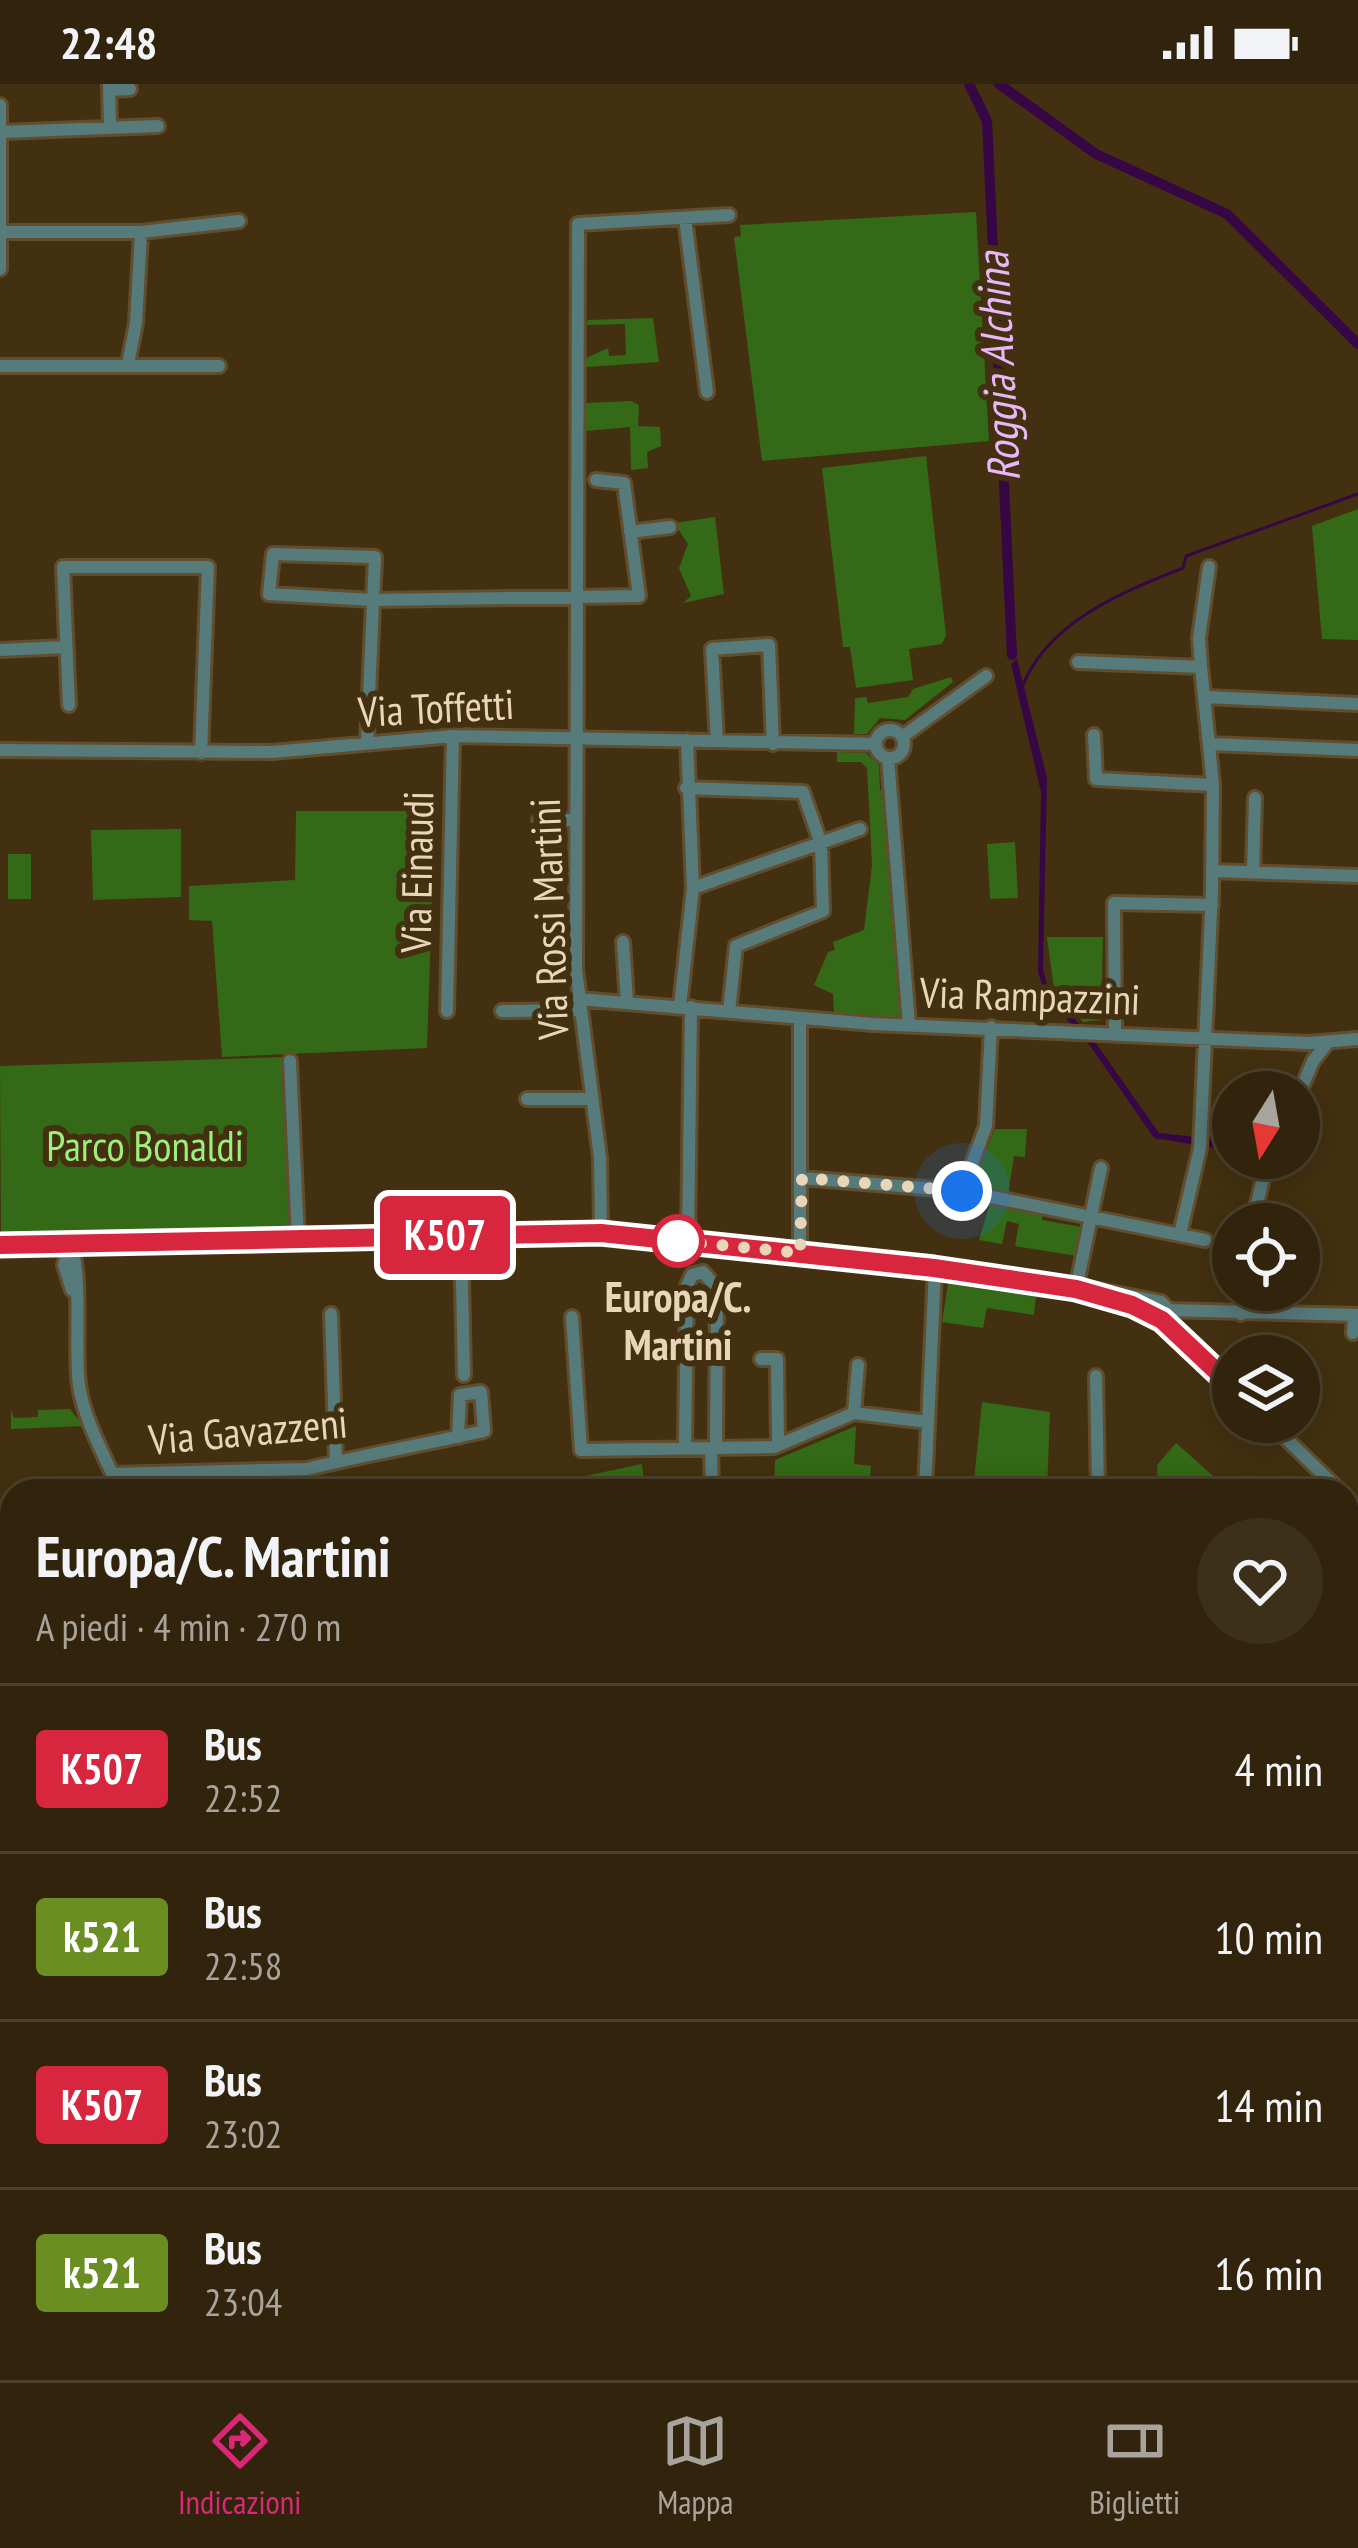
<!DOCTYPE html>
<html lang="it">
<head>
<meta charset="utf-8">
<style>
  :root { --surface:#32240c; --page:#3d301a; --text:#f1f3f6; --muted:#a8a49d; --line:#4d412d; --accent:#db2777 }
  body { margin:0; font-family:"PT Sans Narrow",sans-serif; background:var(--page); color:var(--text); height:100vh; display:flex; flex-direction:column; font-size:45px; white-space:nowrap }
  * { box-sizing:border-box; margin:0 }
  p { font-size:39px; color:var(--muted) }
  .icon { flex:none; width:66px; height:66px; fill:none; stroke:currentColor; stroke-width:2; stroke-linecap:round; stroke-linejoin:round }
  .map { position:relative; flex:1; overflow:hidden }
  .panel { position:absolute; left:0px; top:1395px; width:1359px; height:903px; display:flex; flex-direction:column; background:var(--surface); border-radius:36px 36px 0 0; box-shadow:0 6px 30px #0003,0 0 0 3px var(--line) }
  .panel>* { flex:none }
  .badge { padding:0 24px; border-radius:9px; font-size:42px; line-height:78px }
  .needle { width:78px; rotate:191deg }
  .tools { position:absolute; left:1212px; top:987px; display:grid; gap:24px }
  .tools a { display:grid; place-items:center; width:108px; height:108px; border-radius:50%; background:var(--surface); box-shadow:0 6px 30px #0003,0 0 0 3px var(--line); font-size:60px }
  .you { position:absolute; width:60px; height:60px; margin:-30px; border:9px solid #fff; border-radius:50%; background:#1a73e8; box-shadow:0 0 0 18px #1a73e833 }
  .map>.badge { position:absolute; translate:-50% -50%; box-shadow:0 0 0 6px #fff }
  .round { display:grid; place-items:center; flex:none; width:126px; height:126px; border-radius:63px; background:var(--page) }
  .summary { display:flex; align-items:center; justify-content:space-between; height:204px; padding:0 36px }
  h1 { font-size:57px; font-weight:700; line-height:90px }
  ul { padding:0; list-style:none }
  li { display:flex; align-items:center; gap:36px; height:168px; padding:0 36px; border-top:3px solid var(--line) }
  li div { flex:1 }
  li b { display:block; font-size:45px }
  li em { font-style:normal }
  li .badge { min-width:132px; font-weight:700; text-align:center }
  .status { display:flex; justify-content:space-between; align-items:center; height:84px; padding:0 60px; background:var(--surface); direction:ltr }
  .status svg { height:33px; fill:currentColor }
  .menu { display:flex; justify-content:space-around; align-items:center; height:168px; border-top:3px solid var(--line); background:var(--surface); font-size:33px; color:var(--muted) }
  .menu a { display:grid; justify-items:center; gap:6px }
  .menu .on { color:var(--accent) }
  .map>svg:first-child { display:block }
  .green { fill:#346a17 }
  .water { fill:#370645 }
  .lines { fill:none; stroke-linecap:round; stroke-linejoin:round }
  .stream { stroke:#370645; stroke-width:3 }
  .canal { stroke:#370645; stroke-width:10 }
  .minor-casing { stroke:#614e2e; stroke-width:18 }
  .major-casing { stroke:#614e2e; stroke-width:21 }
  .minor { stroke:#577a7b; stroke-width:12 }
  .major { stroke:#73c0c1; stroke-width:15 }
  .line-casing { stroke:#fff; stroke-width:27 }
  .line { stroke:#d7263d; stroke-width:18 }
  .walk { stroke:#e9d5b7; stroke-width:12; stroke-dasharray:0 21.6 }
  .stop-dot { fill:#fff; stroke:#d7263d; stroke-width:6 }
  .labels { text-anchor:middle; stroke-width:12; stroke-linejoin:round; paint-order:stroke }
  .street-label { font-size:42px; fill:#e9d5b7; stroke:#433010 }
  .park-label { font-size:42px; fill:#9cef7a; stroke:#433010 }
  .stop-label { font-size:42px; font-weight:bold; fill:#e9d5b7; stroke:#433010 }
  .water-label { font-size:45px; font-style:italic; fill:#e7b7f8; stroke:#433010 }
</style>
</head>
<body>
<div class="status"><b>22:48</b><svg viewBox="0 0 49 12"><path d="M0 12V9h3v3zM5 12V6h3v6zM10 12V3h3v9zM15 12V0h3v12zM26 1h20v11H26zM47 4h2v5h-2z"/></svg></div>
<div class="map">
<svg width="1358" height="2296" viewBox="0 0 1358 2296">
  <rect width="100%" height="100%" fill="#433010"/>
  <path class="green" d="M976,128l13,229 -227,20 -28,-224 7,-1 -1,-11z
    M653,234l6,44 -73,5v-9l22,-10 1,8 17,-1 -1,-31 -39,1 2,-5z
    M631,317l8,4 -1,21 22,1 1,19 -14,6 1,16 -17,2 -1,-43 -45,4 1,-28z
    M926,372l20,179 -4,9 -33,5 4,31 -57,8 -6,-41h-7l-21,-179z
    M1358,425v131l-36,-1 -10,-113z
    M715,433l9,77 -41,9 8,-7 -12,-28 9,-24 -14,-21z
    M951,593l2,5 -48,38 -25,-2 -13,16h-13l1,-36 11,-1 2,6 40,-6 5,-8z
    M837,668l29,1 13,12 1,25h6l15,224 -5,4 -62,-4 -1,-20 -19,-9 14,-33 7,-2 -2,-8 31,-12 8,-65 -5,-97 -6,-6h-24z
    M296,727h139l-8,237 -205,9 -10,-136 -23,-1v-34l106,-6z
    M181,745v68l-88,3 -2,-70z
    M1015,758l3,56 -28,1 -3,-55z
    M8,770h23v45h-23z
    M1047,853h56l-2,83 -18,2 -29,-33z
    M284,973l6,169 -289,9 -1,-169z
    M995,1045h32l-2,28 -11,-1 -6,38 -25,-4 -9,-10z
    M990,1119l53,9 -1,8 40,7 -5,29 -62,-10 4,-22 -12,-3 -5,23 -23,-4z
    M948,1200l88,13 -2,18 -47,-7 -4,20 -41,-6z
    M982,1318l68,10 -3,79h-74z
    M70,1325l14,17 -73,3v-19l3,8 24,-1v-7z
    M856,1342l-2,38 17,2 -2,25h-95l1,-31z
    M1176,1359l53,47v1h-71l-1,-26z
    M642,1380l3,27h-131z
    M1347,1869l11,2v425h-1358v-276l12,4v262h1335z"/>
  <path class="water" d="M1017,575l30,119 -4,191 4,16 32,39h-8l-26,-31 -7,-21 3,-180 -30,-128z
    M1084,953l11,5 64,91 74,8v10l-79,-13z"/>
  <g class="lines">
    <path class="stream" d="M1021,606c24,-67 99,-97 162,-122l3,-12 172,-62
      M0,1596h12
      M0,2078l12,6
      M347,2286l11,10"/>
    <path class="canal" d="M969,0l18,37 25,534
      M999,0l97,70 131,60 131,130"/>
    <g class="minor-casing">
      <path id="minor" d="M109,0l1,44
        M109,6l21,-1
        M0,21v164
        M2,48l156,-6
        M685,134l22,174
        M1,148h140l98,-11
        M128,280l8,-41 5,-91
        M0,282h219
        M630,448l40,-5
        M0,566l66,-3
        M1078,578l123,5 12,118 -1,106 -12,257 -20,86
        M1201,583l-2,-29 10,-71
        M1205,613l153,7
        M69,621l-6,-138h145l-7,186
        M876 660a14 14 0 1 1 28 0a14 14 0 1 1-28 0Z
        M1094,651l2,44 117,6
        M902,653l84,-61
        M367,657l8,-184 -102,-3 -4,40 103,6 267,-4 -15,-113 -28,-3
        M717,657l-5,-92 57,-4 4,99
        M1210,660l148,6
        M0,666l272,2 181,-16 423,8
        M888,674l21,267
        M686,704l117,4 18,52 2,67 -87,35 -7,65
        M539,736h37
        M1213,787l145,5
        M1253,788l2,-74
        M693,804l167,-59
        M623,858l4,60
        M579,915l294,25 435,19 50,-4
        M680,922l13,-118 -6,-148
        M447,927l6,-275
        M502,927l79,-1
        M1115,947l-1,-128 98,2
        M290,977l8,179
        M1299,1010l14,-33 15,-19
        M527,1015h65
        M802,1094l160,13 243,49
        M962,1107l24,-65 5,-99
        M1252,1140l16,-66
        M601,1149l-1,-75 -24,-189 2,-745 151,-9
        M461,1151l3,140
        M688,1158l3,-235
        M0,1161l601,-12 493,56 67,13 8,8 189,5
        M70,1161c13,24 4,105 9,140 5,36 27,73 41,106
        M70,1161l-6,20 8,25
        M800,1170v-236
        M1076,1205l25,-121
        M1123,1218l39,18 71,67
        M331,1230l5,148
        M1241,1230l2,-24
        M572,1233l9,133 193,-3 80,-34 74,9
        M1353,1249l1,-18
        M761,1275h16l1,86
        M1096,1292l2,115
        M1299,1306l8,-1
        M854,1329l4,-48
        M1269,1338l71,69
        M685,1364l2,-162 5,-11 11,-3 14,16 -1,160
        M711,1364l1,43
        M113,1390l194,-5c58,-14 118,-25 177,-38l-3,-39 -21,3 -2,42
        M925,1407l10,-223
        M1347,1414l11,11
        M1347,1582l11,11
        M1347,1707l11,2"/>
    </g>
    <g class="major-casing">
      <path id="major" d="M0,1670l12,2
        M1347,1859l11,1"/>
    </g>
    <use href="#minor" class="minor"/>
    <use href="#major" class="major"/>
  </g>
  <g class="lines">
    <g class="line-casing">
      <path id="line" d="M0,1161l601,-12 333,35 142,21 56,16 30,15 71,67"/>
    </g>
    <use href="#line" class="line"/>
    <path class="walk" d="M678,1157l-10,-1 132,13 2,-75 160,13"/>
  </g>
  <circle class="stop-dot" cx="678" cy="1157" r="24"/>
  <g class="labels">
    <g class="street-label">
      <text transform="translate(436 624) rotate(-3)" y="15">Via Toffetti</text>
      <text transform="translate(417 788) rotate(-89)" y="15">Via Einaudi</text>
      <text transform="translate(549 835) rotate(-92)" y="15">Via Rossi Martini</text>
      <text transform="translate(1030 912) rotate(2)" y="15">Via Rampazzini</text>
      <text transform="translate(248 1347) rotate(-5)" y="15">Via Gavazzeni</text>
    </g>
    <g class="park-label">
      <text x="145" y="1077">Parco Bonaldi</text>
    </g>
    <g class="stop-label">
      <text x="678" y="1228">Europa/C.<tspan x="678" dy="48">Martini</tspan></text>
    </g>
    <g class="water-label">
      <text transform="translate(998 283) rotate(-93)" y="16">Roggia Alchina</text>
    </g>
  </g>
</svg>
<div class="tools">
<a><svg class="needle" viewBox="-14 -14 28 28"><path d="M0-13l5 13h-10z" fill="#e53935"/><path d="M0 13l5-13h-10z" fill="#a8a49d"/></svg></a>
<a><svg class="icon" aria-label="locate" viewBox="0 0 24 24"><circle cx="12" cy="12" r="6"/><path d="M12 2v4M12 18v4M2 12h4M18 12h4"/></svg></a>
<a><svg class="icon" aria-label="layers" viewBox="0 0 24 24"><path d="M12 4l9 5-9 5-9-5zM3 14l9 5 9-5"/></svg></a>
</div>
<div class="you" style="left:962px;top:1107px"></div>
<b class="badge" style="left:445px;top:1151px;background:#d7263d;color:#fff">K507</b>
<section class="panel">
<div class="summary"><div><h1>Europa/C. Martini</h1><p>A piedi · 4 min · 270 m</p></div><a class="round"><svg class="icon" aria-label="heart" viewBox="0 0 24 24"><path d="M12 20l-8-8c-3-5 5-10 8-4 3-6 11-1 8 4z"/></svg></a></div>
<ul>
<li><span class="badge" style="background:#d7263d;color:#fff">K507</span><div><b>Bus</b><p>22:52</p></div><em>4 min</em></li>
<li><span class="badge" style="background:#6b8e23;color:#fff">k521</span><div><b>Bus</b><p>22:58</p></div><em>10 min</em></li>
<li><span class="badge" style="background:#d7263d;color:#fff">K507</span><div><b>Bus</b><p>23:02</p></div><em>14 min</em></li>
<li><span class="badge" style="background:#6b8e23;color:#fff">k521</span><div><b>Bus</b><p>23:04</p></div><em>16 min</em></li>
</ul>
</section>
</div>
<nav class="menu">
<a class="on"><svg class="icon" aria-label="directions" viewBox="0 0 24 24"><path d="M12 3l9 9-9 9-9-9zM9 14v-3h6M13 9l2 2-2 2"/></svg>Indicazioni</a>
<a><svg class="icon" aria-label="map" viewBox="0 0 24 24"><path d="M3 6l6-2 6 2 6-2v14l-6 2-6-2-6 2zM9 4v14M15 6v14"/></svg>Mappa</a>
<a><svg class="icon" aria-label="tickets" viewBox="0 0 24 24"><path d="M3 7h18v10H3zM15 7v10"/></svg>Biglietti</a>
</nav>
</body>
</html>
